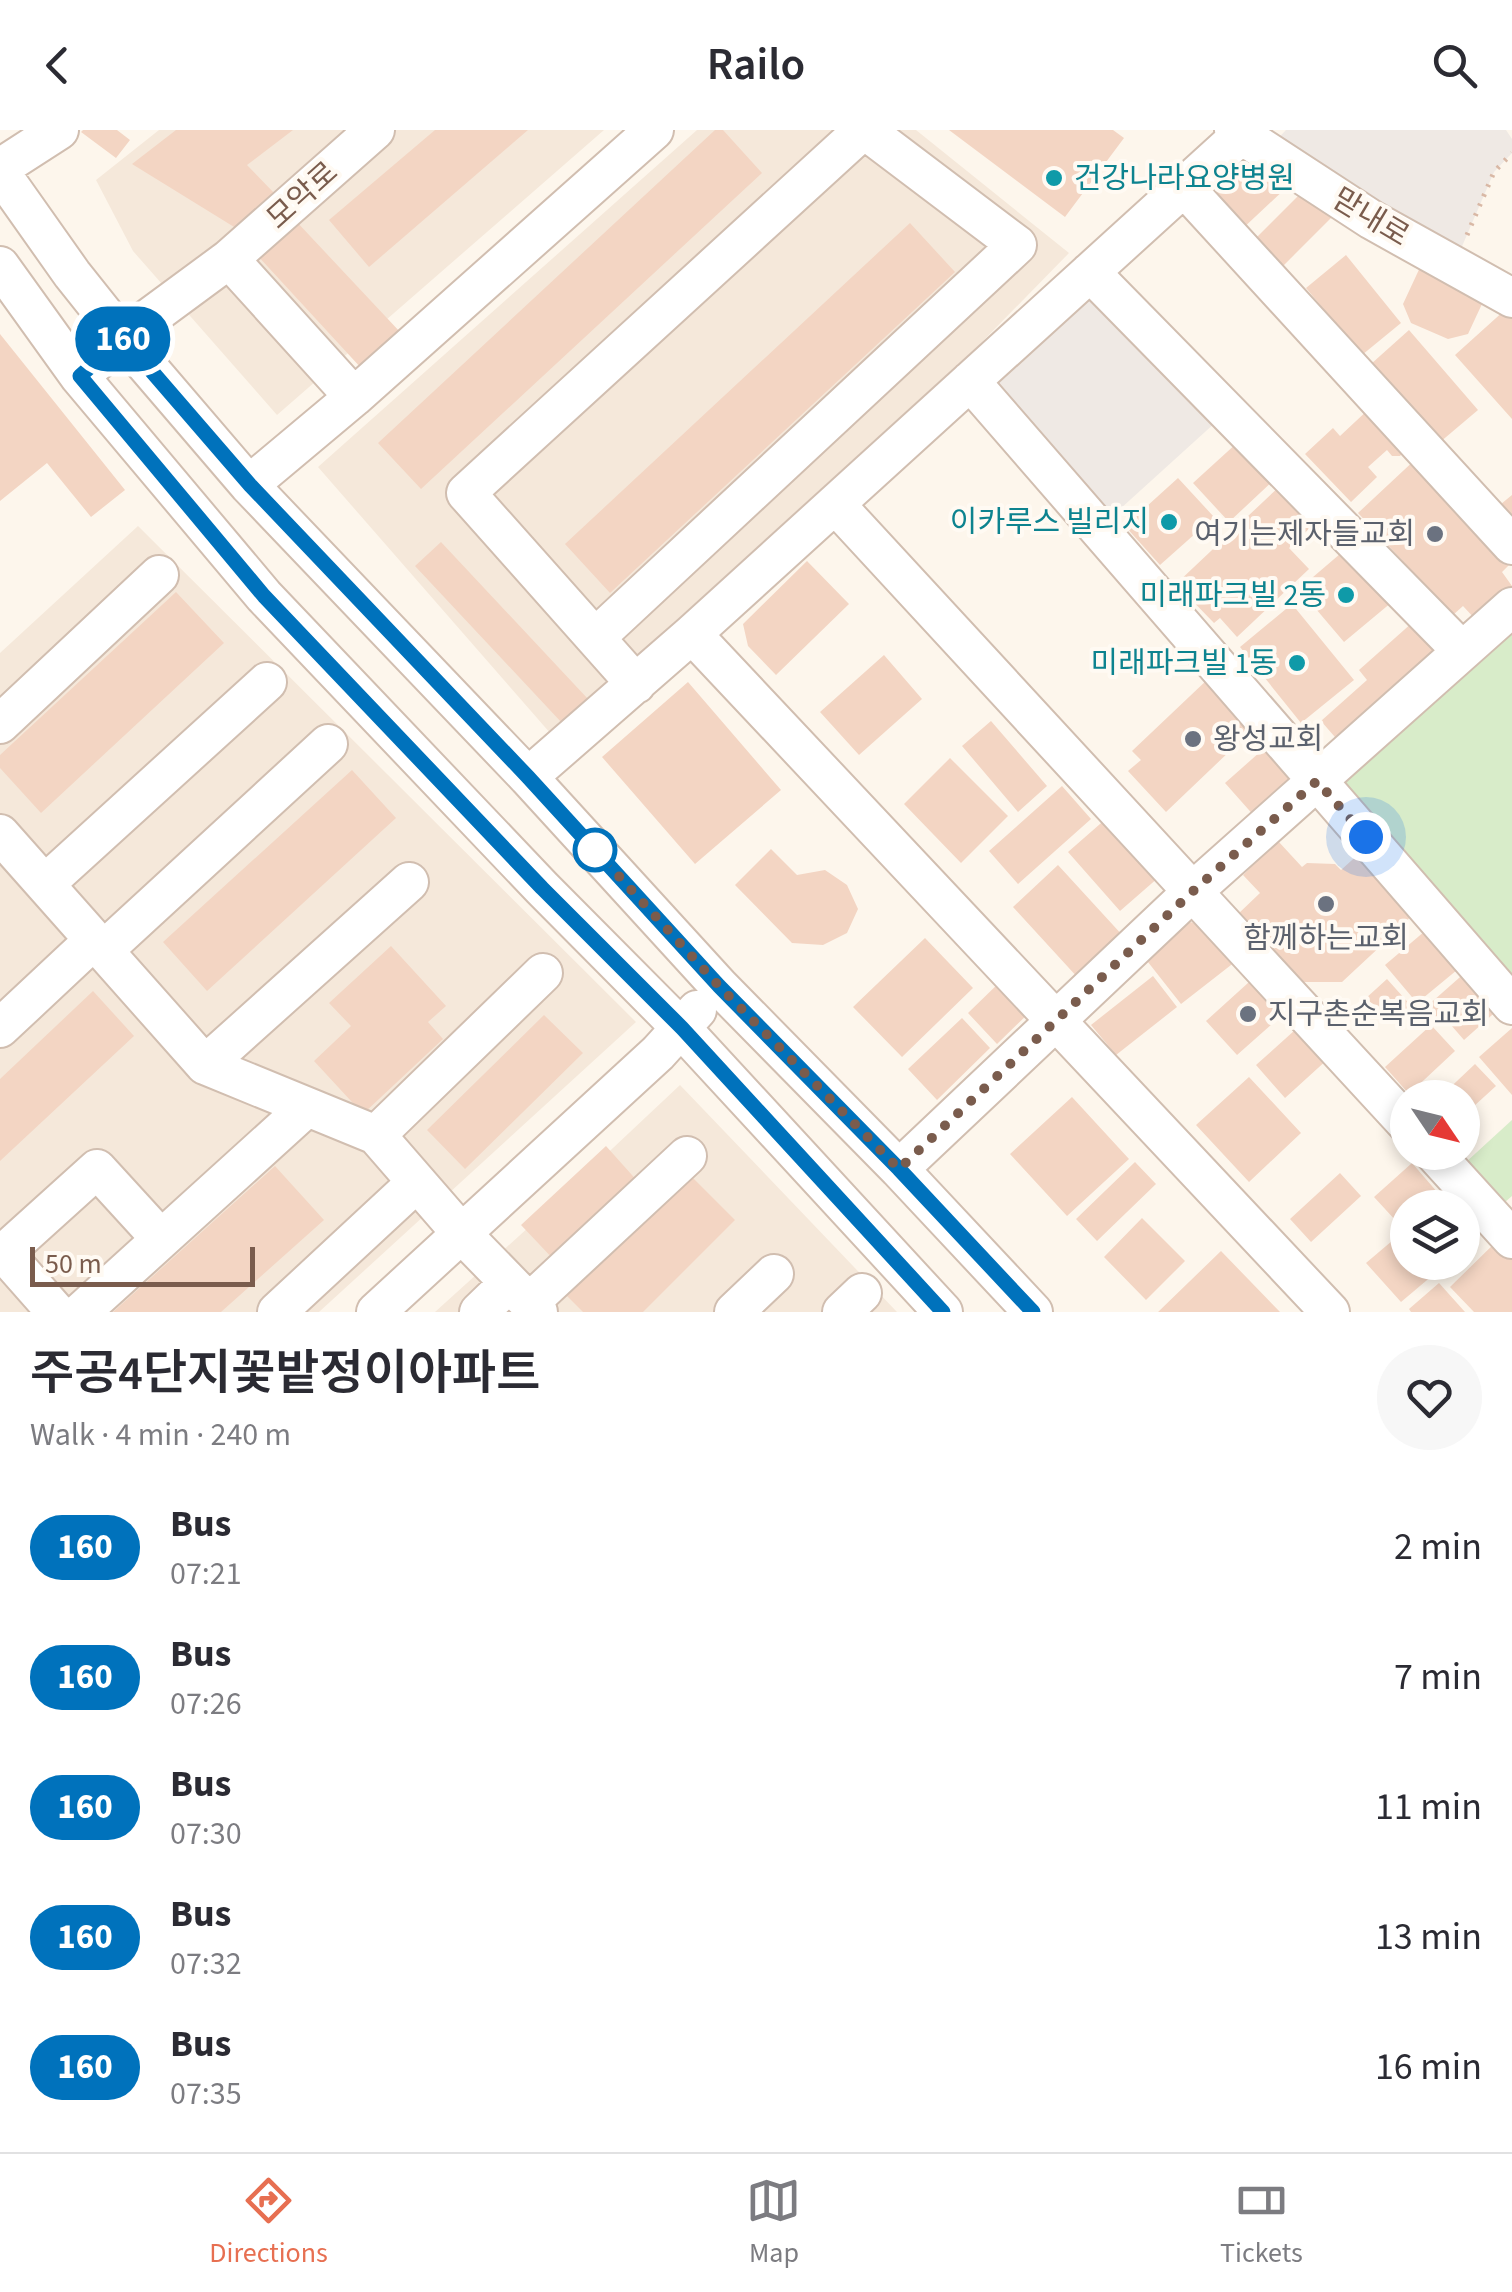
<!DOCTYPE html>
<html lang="en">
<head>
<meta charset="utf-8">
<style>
  :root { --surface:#fff; --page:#f7f7f7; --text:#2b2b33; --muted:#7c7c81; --line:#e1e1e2; --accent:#e76f51 }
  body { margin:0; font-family:"Source Sans 3","Noto Sans KR",sans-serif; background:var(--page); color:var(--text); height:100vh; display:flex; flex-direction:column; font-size:38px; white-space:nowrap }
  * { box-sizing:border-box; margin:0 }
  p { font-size:32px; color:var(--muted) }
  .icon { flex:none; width:55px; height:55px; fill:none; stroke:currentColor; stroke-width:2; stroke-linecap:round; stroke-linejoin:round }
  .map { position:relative; height:1182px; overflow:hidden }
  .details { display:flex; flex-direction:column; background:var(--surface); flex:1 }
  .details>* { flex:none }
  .badge { padding:0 20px; border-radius:32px; font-size:35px; line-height:65px }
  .needle { width:65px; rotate:125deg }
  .controls { position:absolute; left:1390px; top:950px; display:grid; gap:20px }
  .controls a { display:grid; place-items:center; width:90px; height:90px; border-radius:50%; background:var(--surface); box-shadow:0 5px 15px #0003; font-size:50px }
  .scale { position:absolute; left:30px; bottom:25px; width:225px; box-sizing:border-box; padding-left:10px; border:5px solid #7a5c4d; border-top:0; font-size:28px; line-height:35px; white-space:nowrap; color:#7a5c4d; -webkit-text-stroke:8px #fffaf3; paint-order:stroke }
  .you { position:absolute; width:50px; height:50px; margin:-25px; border:8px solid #fff; border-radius:50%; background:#1a73e8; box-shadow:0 0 0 15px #1a73e833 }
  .map>.badge { position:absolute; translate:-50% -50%; box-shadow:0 0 0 5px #fff }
  .round { display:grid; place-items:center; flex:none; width:105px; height:105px; border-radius:52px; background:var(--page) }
  .summary { display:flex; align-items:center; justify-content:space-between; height:170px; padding:0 30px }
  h1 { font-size:48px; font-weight:600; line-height:75px }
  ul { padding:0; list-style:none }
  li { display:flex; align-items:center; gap:30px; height:130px; padding:0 30px }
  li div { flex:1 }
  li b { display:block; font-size:38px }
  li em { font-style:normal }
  li .badge { min-width:110px; font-weight:700; text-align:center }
  header { display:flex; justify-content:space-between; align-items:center; height:130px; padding:0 30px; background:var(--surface); font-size:45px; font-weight:600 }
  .tabs { display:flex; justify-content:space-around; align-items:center; height:140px; border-top:2px solid var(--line); background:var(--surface); font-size:28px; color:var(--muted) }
  .tabs a { display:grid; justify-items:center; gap:5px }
  .tabs .active { color:var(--accent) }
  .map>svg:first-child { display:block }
  .residential { fill:#f5e8da }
  .industrial { fill:#efe9e4 }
  .green { fill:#d8ecc9 }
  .building { fill:#f3d5c3 }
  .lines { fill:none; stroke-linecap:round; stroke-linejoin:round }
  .minor-casing { stroke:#d1beb0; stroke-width:42 }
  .path { stroke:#d9b8a5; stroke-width:5; stroke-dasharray:2.5 8; stroke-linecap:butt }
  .minor { stroke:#fff; stroke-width:38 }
  .line-casing { stroke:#fff; stroke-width:22 }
  .line { stroke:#0072bc; stroke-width:15 }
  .walk { stroke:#7a5c4d; stroke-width:10; stroke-dasharray:0 18 }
  .culture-dot { fill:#0f9aa8; stroke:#fffaf3; stroke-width:4 }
  .worship-dot { fill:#6b7280; stroke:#fffaf3; stroke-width:4 }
  .stop-dot { fill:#fff; stroke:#0072bc; stroke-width:5 }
  .labels { text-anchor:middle; stroke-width:8; stroke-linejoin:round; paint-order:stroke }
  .culture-label { font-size:30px; fill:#0d838f; stroke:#fffaf3; text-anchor:end }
  .street-label { font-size:30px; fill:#7a5c4d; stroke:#fffaf3 }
  .worship-label { font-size:30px; fill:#5b616d; stroke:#fffaf3; text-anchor:start }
</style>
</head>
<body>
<header><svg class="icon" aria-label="back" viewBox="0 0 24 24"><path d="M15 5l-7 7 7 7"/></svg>Railo<svg class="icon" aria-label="search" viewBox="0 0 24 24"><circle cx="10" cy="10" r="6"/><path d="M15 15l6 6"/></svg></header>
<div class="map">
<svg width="1512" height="1182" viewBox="0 0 1512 1182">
  <rect width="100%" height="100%" fill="#fdf6ec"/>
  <path class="residential" d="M159,0h445l-327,285 -144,-164 -37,-71z
    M697,0h219l153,123 -91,93 -427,388 -233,-267z
    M138,396l498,496 -317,290h-319v-659z
    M680,955l217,227h-462l95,-86z"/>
  <path class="industrial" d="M1286,0h220l6,9v14l-18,19 -40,93 -188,-114z
    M1090,142l137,140 -129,117 -128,-148z"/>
  <path class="green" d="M1512,477v398l-195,-224z
    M1512,990v76l-22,19 -37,-41z"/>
  <path class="building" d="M83,0h34l13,10 -14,18 -35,-26z
    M176,0h117l-46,35 29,30 -37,35 -107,-66z
    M435,0h93l-159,137 -40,-47z
    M715,0h8l39,43 -341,316 -43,-46z
    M949,0h164l11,8 -59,79z
    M1253,23l33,35 -47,44 -32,-34 15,-14 -10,-10z
    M1304,60l31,24 -55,55 -27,-28z
    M295,90l106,113 -39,36 -105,-114z
    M910,93l45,49 -345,321 -45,-49z
    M1346,125l55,68 -39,32 -56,-67z
    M1423,131l65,30 -20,43 -20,5 -37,-16 -8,-19z
    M1506,179l6,6v104l-57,-64z
    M1409,200l69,80 -39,33 -68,-79z
    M0,204l125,156 -34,27 -44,-54 -47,38z
    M1371,277l35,42 -6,7h-8l-5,-6 -19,17 9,10 -26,25 -46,-48 28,-26 7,8z
    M1238,312l36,38 -45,42 -36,-39z
    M1419,326l93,106 -10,10 10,14 -36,34 -13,-14 -10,9 -95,-102z
    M1178,348l36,39 -54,48 -35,-39z
    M1282,354l35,37 -28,27 20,21 -72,68 -17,-19 -6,5 -38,-39z
    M1512,365v21l-11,-12z
    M441,412l147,157 -26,24 -147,-157z
    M1347,418l45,54 -48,40 -45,-53z
    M807,431l42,43 -73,71 -28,-29 -5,-22z
    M176,462l48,51 -183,170 -41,-45v-13z
    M1292,474l62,76 -53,43 -61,-76z
    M1413,492l29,33 -101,89 -20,-23 46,-41 -8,-10z
    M884,525l38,44 -63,56 -39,-43z
    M1209,548l46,49 -89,85 -38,-41 13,-11 -9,-9z
    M688,552l93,108 -86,74 -93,-107z
    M991,591l56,65 -29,26 -56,-66z
    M1269,614l22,25 2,15 -37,34 -31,-35z
    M950,628l58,58 -47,47 -57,-59z
    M352,640l44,48 -189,173 -44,-49z
    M1062,656l29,33 -73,65 -29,-33z
    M1108,687l51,60 -39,34 -52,-59z
    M1278,711l24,26 5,-4 28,1 6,6 21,-19 51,63 -11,12 -7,-5 -16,15 6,6 -43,40h-46l-29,-29 6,-16 -12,3 -24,-25 23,-22 -17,-18z
    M771,719l26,26 28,-5 22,15 11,24 -11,24 -24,12 -31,-2 -57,-58z
    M1058,735l66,72 -45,42 -66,-72z
    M1187,792l26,2 27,34 -59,46 -37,-47z
    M1425,801l32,39 -40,33 -32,-38z
    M925,808l48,50 -71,69 -49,-50z
    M391,816l55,60 -18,16 15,17 -80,75 -49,-53 37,-35 -22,-23z
    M1468,840l33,37 -37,33 -20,-23 -6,5 -13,-14z
    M1259,843l31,35 -53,47 -31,-34z
    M1153,846l24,31 -61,48 -25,-30z
    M1003,849l29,31 -35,34 -29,-31z
    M1387,849l26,29 -9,9 -7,-7 -12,11 -20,-22z
    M93,861l41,45 -134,125v-82z
    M544,885l39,38 -118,116 -38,-39z
    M962,888l28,30 -53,52 -29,-31z
    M1305,891l24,37 -44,40 -29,-33z
    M1431,895l24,26 -46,43 -24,-27z
    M1512,898v67l-33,-38z
    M1475,934l21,22 -34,31v-19h-23z
    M1249,947l52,56 -52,49 -53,-57z
    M1072,967l57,62 -62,57 -57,-62z
    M606,1016l34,38 -84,78 -35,-37z
    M1135,1032l21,22 -59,57 -21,-22z
    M1412,1033l39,45h-43v26l-34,-37z
    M275,1036l49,54 -103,92h-108z
    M1340,1043l21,23 -50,46 -21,-23z
    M689,1044l46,46 -92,92h-60l-16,-16z
    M1142,1088l43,43 -39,39 -42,-43z
    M1399,1105l9,10v17h14l11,13 -32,27 -35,-39z
    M1502,1106l10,10v66h-38l-24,-25z
    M1221,1121l59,61h-122z
    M1439,1153l26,29h-54l-2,-3z"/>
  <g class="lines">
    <g class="minor-casing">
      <path id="minor" d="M1234,0l138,90 140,78
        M0,38l59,-38
        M0,42l72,102 51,64 126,147 279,292 191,209 180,183 134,143
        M1184,57l328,358
        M229,129l125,138
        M0,136l79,110 185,220 278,292 139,140 262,284
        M1090,142l372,379
        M79,246l70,-58 80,-59 146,-129
        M970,251l542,624
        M249,355l105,-88 300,-267
        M835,374l573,621
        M692,504l638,678
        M595,508l422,-393 -152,-115
        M636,554l-170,-191 397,-363
        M0,594l159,-149
        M528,647l164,-143 549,-499
        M0,704l205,231 171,70 86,99 76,78
        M45,754l222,-202
        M104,820l224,-206
        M0,898l94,-88
        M205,935l204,-183
        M376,1005l167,-162
        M1433,1022l79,87
        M899,1039l293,-277 320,-285
        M529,1173l158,-147
        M56,1182l-52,-59 93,-84 64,70
        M81,1182l226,-205
        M277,1182l139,-129
        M376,1182l282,-259 39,-43
        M479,1182l30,-29
        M734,1182l40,-38
        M842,1182l20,-19"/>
    </g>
    <path class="path" d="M1467,105l27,-63 18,-19"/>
    <use href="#minor" class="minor"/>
  </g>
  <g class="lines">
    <g class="line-casing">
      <path id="line" d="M943,1182l-261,-284 -140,-140 -278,-292 -184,-220 43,-38 127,147 278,292 191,209 180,183 134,143"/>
    </g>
    <use href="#line" class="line"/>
    <path class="walk" d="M595,720l124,136 180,183 293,-277 125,-111 49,56"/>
  </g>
  <g class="culture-dot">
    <circle cx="1054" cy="48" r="10"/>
    <circle cx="1169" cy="392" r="10"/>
    <circle cx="1346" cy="465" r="10"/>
    <circle cx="1297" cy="533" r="10"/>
  </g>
  <g class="worship-dot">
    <circle cx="1435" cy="404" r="10"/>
    <circle cx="1193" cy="609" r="10"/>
    <circle cx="1326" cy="774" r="10"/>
    <circle cx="1248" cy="884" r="10"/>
  </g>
  <circle class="stop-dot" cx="595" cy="720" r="20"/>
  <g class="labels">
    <g class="culture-label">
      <text x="1074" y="58" text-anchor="start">건강나라요양병원</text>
      <text x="1149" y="402">이카루스 빌리지</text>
      <text x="1326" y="475">미래파크빌 2동</text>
      <text x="1277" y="543">미래파크빌 1동</text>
    </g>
    <g class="street-label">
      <text transform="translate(302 65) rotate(-42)" y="10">모악로</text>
      <text transform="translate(1371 87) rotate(31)" y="10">맏내로</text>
    </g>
    <g class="worship-label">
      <text x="1415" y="414" text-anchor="end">여기는제자들교회</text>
      <text x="1213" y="619">왕성교회</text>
      <text x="1326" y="818" text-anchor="middle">함께하는교회</text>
      <text x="1268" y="894">지구촌순복음교회</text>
    </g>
  </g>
</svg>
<div class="controls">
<a><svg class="needle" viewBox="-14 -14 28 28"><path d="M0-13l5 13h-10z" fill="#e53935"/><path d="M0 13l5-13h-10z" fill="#7c7c81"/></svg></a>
<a><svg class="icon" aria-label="layers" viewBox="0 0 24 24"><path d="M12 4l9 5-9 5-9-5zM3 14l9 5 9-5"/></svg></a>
</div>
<div class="scale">50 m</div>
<div class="you" style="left:1366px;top:707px"></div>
<b class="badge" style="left:123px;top:209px;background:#0072bc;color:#fff">160</b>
</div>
<section class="details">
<div class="summary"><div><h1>주공4단지꽃밭정이아파트</h1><p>Walk · 4 min · 240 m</p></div><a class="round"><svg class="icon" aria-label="heart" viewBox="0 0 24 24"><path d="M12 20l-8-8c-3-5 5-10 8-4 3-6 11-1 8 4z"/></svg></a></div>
<ul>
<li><span class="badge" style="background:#0072bc;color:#fff">160</span><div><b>Bus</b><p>07:21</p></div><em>2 min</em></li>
<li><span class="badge" style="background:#0072bc;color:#fff">160</span><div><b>Bus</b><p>07:26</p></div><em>7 min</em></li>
<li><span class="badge" style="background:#0072bc;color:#fff">160</span><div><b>Bus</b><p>07:30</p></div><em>11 min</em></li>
<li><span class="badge" style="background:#0072bc;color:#fff">160</span><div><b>Bus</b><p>07:32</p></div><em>13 min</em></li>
<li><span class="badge" style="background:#0072bc;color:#fff">160</span><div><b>Bus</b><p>07:35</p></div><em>16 min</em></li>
</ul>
</section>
<nav class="tabs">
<a class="active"><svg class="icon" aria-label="directions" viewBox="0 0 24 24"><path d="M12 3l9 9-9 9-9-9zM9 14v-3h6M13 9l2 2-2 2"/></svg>Directions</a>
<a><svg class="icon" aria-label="map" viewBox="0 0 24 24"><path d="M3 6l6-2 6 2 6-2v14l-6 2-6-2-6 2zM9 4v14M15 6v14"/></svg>Map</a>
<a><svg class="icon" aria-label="tickets" viewBox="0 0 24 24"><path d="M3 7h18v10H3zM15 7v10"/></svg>Tickets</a>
</nav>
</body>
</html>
